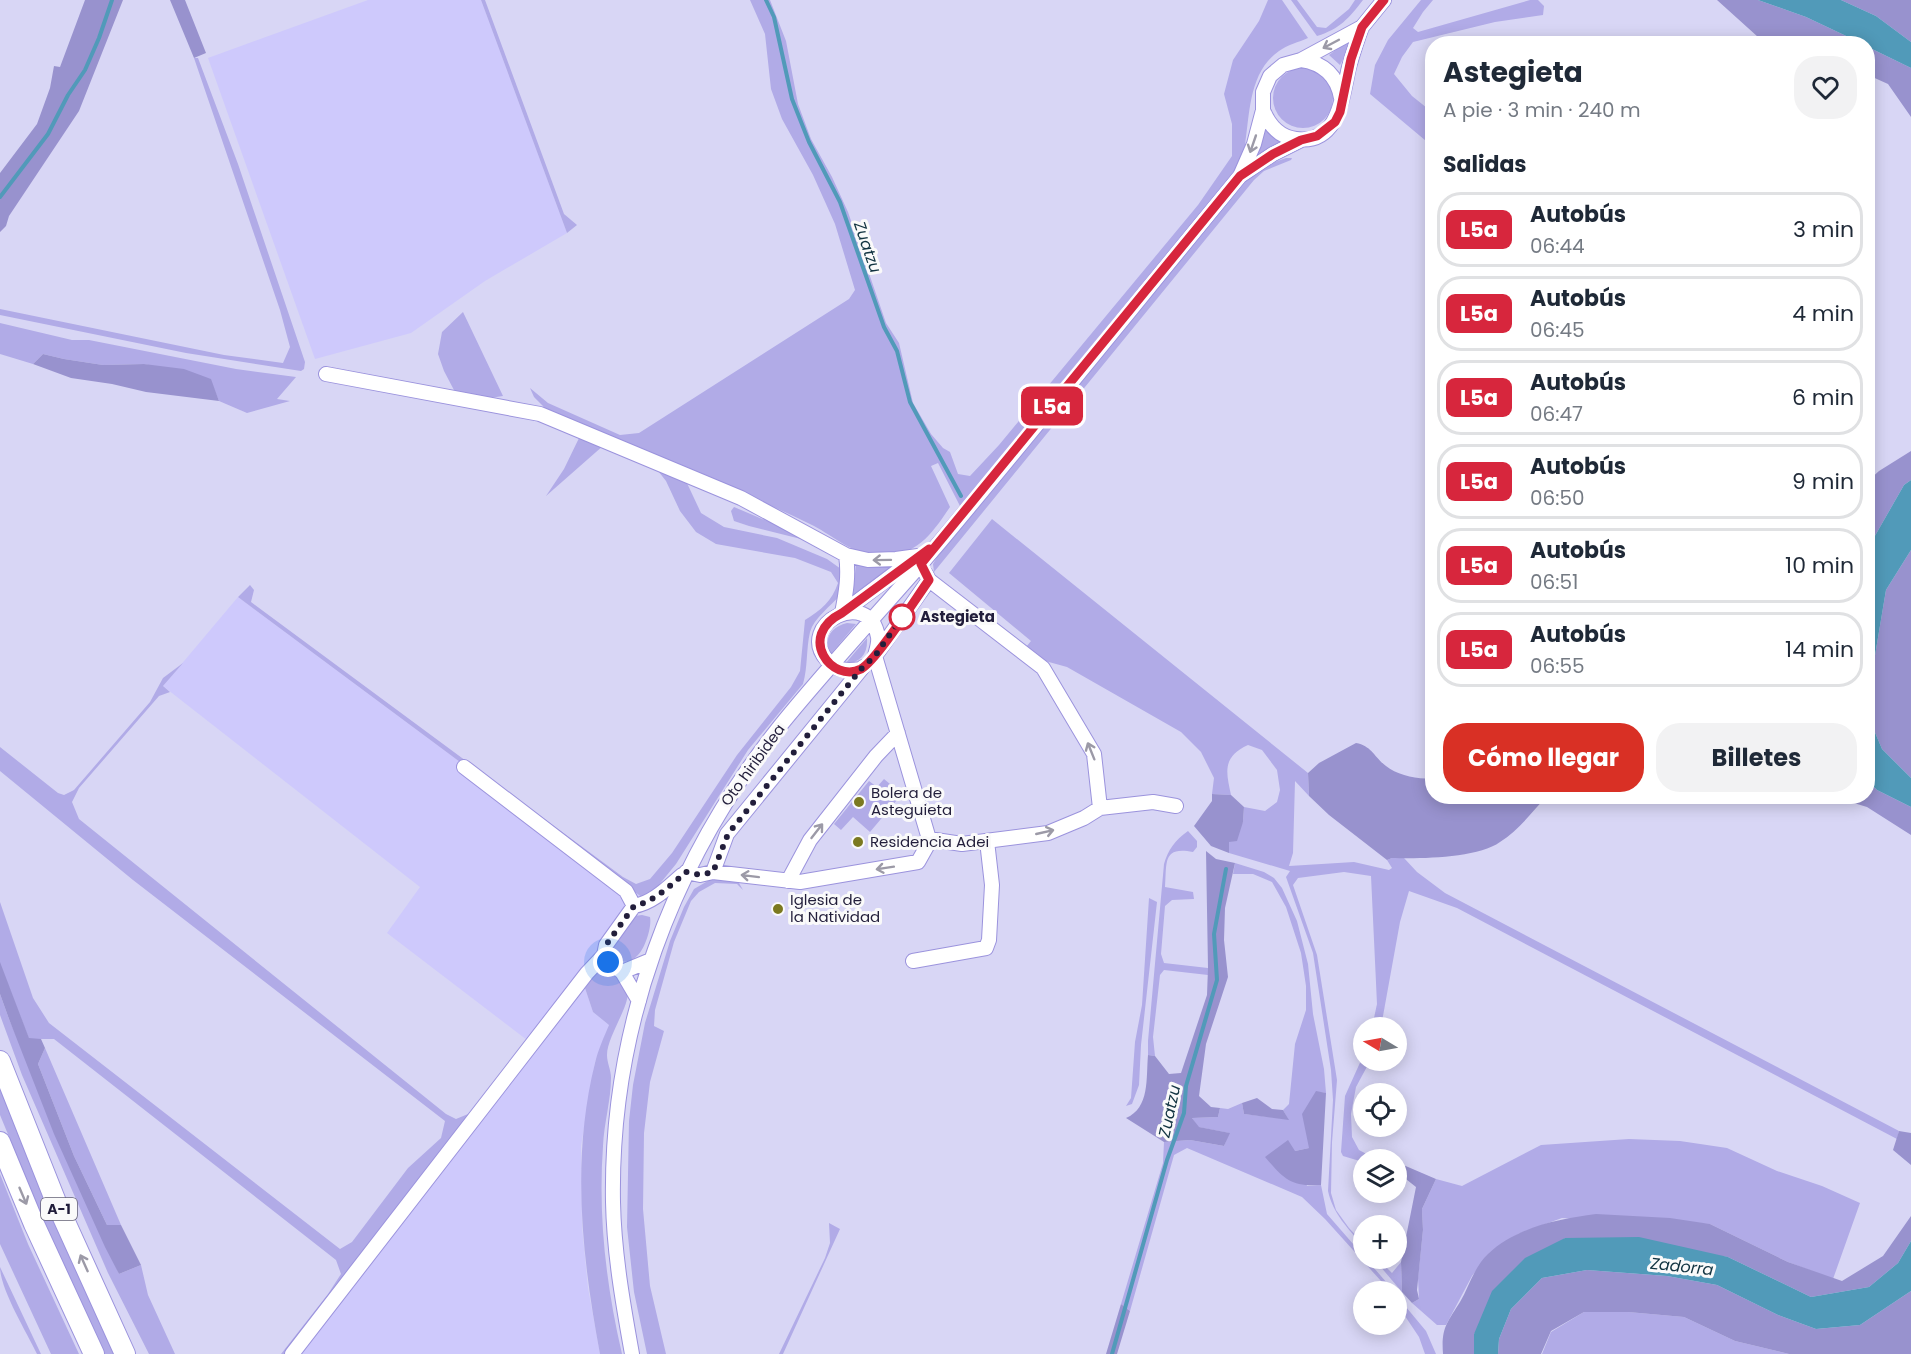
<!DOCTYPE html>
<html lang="es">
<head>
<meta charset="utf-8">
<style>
  :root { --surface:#fff; --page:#f2f2f3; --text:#1f2937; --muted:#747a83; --line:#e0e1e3; --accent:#d93025 }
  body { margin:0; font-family:Poppins,sans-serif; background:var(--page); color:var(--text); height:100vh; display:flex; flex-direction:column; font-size:22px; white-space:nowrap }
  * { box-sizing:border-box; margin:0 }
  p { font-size:20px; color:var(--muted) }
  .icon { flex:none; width:33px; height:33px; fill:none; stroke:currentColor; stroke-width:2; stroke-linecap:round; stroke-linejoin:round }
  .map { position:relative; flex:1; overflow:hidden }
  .drawer { position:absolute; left:1425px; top:36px; width:450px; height:768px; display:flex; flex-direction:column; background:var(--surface); border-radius:24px; box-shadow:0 3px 15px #0003 }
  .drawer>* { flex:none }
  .badge { padding:0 12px; border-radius:9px; font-size:21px; line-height:39px }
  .needle { width:39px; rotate:280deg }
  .controls { position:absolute; left:1353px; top:1017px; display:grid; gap:12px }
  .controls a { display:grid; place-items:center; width:54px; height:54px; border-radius:50%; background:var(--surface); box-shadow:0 3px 15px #0003; font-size:30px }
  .you { position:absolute; width:30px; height:30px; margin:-15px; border:4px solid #fff; border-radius:50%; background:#1a73e8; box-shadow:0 0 0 9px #1a73e833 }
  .map>.badge { position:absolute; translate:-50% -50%; box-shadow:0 0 0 3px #fff }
  h2 { padding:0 18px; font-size:22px; line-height:54px }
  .round { display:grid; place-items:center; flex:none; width:63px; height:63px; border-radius:24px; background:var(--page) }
  .overview { display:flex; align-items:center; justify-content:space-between; height:102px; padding:0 18px }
  h1 { font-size:28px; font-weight:700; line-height:45px }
  .button { display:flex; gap:12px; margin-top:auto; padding:12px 18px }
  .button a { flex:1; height:69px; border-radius:24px; background:var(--accent); color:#fff; font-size:24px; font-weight:700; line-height:69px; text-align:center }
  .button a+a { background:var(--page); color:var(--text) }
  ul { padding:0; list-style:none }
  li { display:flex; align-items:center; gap:18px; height:75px; margin:0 12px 9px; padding:0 6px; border:3px solid var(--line); border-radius:24px }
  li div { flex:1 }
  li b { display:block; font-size:22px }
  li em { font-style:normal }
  li .badge { min-width:66px; font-weight:700; text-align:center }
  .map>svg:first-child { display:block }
  .built { fill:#cec9fc }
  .green { fill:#b1abe7 }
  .forest { fill:#9892ce }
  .water { fill:#519ab9 }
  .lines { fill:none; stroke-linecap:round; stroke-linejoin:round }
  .stream { stroke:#519ab9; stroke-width:4 }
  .minor-casing { stroke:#9b93dd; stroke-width:16 }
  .highway-casing { stroke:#9b93dd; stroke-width:22 }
  .minor { stroke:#fff; stroke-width:14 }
  .highway { stroke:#fff; stroke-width:20 }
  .oneway { stroke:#9c9aa7 }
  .line-casing { stroke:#fff; stroke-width:14 }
  .line { stroke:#d7263d; stroke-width:9 }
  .walk { stroke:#221e3b; stroke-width:6; stroke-dasharray:0 10.8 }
  .stop-dot { fill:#fff; stroke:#d7263d; stroke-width:3 }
  .poi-dot { fill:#7b7920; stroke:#fafafa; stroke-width:2 }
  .labels { text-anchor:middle; stroke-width:6; stroke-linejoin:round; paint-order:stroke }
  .shield { fill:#fafafa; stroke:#636074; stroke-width:1.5 }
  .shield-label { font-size:14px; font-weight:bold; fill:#221e3b }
  .stop-label { font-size:15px; font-weight:bold; fill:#221e3b; stroke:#fafafa; text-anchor:start }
  .street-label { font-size:15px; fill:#221e3b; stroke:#fafafa }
  .poi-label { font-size:15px; fill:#221e3b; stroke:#fafafa; text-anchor:start }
  .water-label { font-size:16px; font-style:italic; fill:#113341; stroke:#fafafa }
</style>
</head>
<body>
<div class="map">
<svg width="1911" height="1354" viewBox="0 0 1911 1354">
  <rect width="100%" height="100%" fill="#d8d6f5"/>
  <path class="built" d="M368,0h113l86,233 -82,48 -74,52 -96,26 -107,-301z
    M238,597l405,301 -32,54 -26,36 8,24 16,13 -14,37 -14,84 1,81 6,61 12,66h-312l239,-314 -140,-107 33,-46 -257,-201z"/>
  <path class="green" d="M481,0h4l79,214 13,11 -10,8z
    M750,0h20l16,41 12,63 13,35 21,38 16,35 38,111 13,20 14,60 18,31 12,14 7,4 8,22 12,2 29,-31 199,-240 34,-49v-32l-8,-30 9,-34 26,-39 9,-21h14l26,38c-9,4 -21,7 -29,13 -30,21 -29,61 -34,94l1,4 -11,21 -275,336 -22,-43 -7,3 19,41c-19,28 -33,49 -70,49 -23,1 -47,-20 -66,-30 -88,-43 -179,-76 -268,-117l-12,-12 -4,-9 18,15 72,32 19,-2 210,-134 6,-9 -20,-66 -22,-49 -31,-56 -11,-30 -6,-55z
    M1291,0h6l20,27 9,1 23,-19 6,-9h8c-14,18 -23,29 -46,36z
    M1421,0h12l-10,12 -10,16 5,4 112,-32h8l6,6 -1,9 -48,7 -82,20 -11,15 -8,17 18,22 20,16v34l-62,-52 5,-29 13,-25z
    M1348,41l3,3 -11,21 -11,-10z
    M194,58h4l40,106 67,198 -1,7 -3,2 -115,-18 -186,-38v-6l224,46 59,8 7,-16 -10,-37z
    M1273 98a30 30 0 1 1 60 0a30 30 0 1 1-60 0Z
    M1265,129l16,13 -25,14z
    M1286,158h6l-1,2 -27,11 -10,9 -320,392 -1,-8 7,-12 303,-368c13,-14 25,-20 43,-26z
    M463,312l40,84 -13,2 -35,-6 -11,-21 -6,-17 4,-22z
    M0,323l72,17h17l147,29 60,8 -19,22 13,2 -43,12 -28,-12 -9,-22 -66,-15 -41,1 -39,-6 -21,-5 -10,10 -33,-10z
    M580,436l24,9 -58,51 18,-27z
    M655,467l31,14 15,32 23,14 53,11 50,21 14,10 -1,26c-9,11 -26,23 -30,37 -4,17 -2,35 -7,52l-55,66 -72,114 -27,33 -6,1 -405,-301 12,-12 4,5 -3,12 372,275 13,7 14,-5 22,-26 65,-98 54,-68 9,-16 5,-51c16,-10 27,-19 33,-37l-7,-11 -36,-14 -79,-14 -20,-12 -16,-21 -14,-30z
    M734,507l45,19 22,13 -52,-13 -15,-5 -3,-10z
    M992,519l316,254 1,23 -14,-15 -2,72 -4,13 65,-4 35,8 3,-2 -5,-8 5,-2h12l13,14 28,21 454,238 -2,8 -440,-231 -48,-17 -9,31 -19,105h-9l5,-23 -6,-128 -27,-4 -46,6 -5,7 24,70 20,125 -5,62 -1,51 5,17 13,18 14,15v3c-15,-18 -30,-32 -35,-55l5,-91 -2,-30 -18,-117 -27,-76 4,-6 -61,-18v-11l14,-20 1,-15 21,4 12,-9 3,-12 -3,-20 -15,-20 -14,-5c-26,12 -22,27 -17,50l-19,-1 2,-16 -13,-26 -20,-20 -114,-65 -29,-8 -12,-12 5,-6 -82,-68z
    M856,563l16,4 23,-2 -46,37 5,-17z
    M847,623l9,1 -26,31c-7,-17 1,-28 17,-32z
    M867,638c1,16 -6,24 -22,26z
    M183,663l-20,23 7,6 -11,4 -80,92 -7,14 7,17 367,295 10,5 17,-7 -185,242h-7l47,-60 13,-20 -5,-14 -282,-221h-25l-29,-75v-62l33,96 16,25 291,226 12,-7 56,-74 33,-30 4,-17 -312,-241 -133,-109v-24l58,46 6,2 10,-5 76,-88 13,-24z
    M884,779l18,15 -32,38 -17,-15 -12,13 -7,-6 35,-43 8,6z
    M1188,831l9,10v6l-4,5c-31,-6 -26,11 -28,35l28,5 1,7 -22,1 -7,6 -4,48 3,9 44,5v7l-44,-5 -4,5 -7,62 2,19 -7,-1v-14l16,-177c4,-14 11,-24 24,-33z
    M1235,863l29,9 10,6 8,10 15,33 11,43 5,50 11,55 2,24 -10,-1 -7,56 -14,3 12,35 14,-1 6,29 67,77h-6l-7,-10 -56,-62 -23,-22 -115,-49 -13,7 -44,156 -9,-7 42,-141 1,-21 26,-2 34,6 5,-13 -31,-6 -6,-9 26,-1 2,-9 8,1 14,-6 2,11 44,5 -5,-9 6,-6 6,-60 11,-34v-24l-5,-33 -15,-46 -14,-25 -19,-8h-20z
    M718,875l21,8 4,7 -6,-6 -22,-1 -16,9 -8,9 -17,41 -19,68 -1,16 10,5 -14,51 -6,51 -1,76 7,77 16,68h-19l-13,-62 -7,-65 2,-106 4,-36 12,-62 25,-82 14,-34 10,-18z
    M1149,898l8,4 -16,143 -2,40 -7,19 -6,2 5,-8 4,-56 7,-37z
    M642,915l8,2c2,10 -5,32 -13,39 -11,11 -26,5 -26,-10l23,-30z
    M596,973c11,1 27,1 31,14 6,16 -20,48 -20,68 0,8 4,15 4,23 0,22 -7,45 -8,68 -5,70 3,139 19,208h-22c-18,-96 -29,-195 -5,-291 3,-13 9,-26 14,-38l-16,-13 -8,-24z
    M0,994l9,25 110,255 22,-9 7,30 27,59h-26l-41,-81 -86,-198 -22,-60z
    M45,1048l76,177h-14l-33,-69 -36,-92z
    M1363,1056l1,4 6,1 -14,26 -5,27 1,23 7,13 17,9 -12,1 -1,2 -20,-6 -2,-4 4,-56z
    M0,1088l65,158 49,108h-10l-48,-104 -56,-135z
    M1629,1139l51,2 47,7 50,23 45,15 38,17 -27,76 -45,-17 -78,-38 -148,-6 -44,16 -30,21 -16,21 -26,49h-9l-25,-22 7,-4 -1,-21 5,-48 -1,-21 14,-30 26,7 79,-41z
    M0,1174l28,70 51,110h-28l-51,-110z
    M829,1223l11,6 -57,125h-4l46,-96 5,-15z
    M1374,1259h4l14,14 9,-11 1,30z
    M0,1267l41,87h-4c-10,-21 -37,-65 -37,-87z
    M1396,1295l30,36 10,23h-11l-6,-17 -22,-33z
    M1584,1312h44l56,5 51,24 54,13h-247l9,-22z"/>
  <path class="forest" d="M85,0h38l-44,111 -70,105 -3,10 -6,6v-59l37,-49 13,-36 4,-22 6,1z
    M170,0h15l21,53 -12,5z
    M1717,0h41l48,17 55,26h-82l-21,-6z
    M1841,0h70v42l-35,-26z
    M1868,47l43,21v49l-23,-33 -20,-9z
    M43,354l21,5 39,6 41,-1 40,5 27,10 8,22 -73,-9 -34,-8 -41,-6 -38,-14z
    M1911,451v29l-7,5 -36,63v-67l11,-10z
    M1911,550v228l-29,-29 -14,-33v-19l18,-107z
    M1356,743c16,3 18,14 30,23 11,9 32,14 46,12v18l114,1c-14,15 -28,34 -46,45 -22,16 -80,17 -108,16l-5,2 -58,-45 -20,-19 -1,-23 11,-10z
    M1868,781l9,9 34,17v28l-44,-28 -33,-10 34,-1z
    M1212,794l19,1 13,12 -1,15 -6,19 -8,1v11l-18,-7 -17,-20 18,-25z
    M1206,851l10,8 19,4 -10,45 -1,32 4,37 -22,67 -7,52 12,11 9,1 -2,9 -26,1 7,9 31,6 -6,13 -34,-6 -26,2 -38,-24c24,-10 20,-40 22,-63l7,1 14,18 12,-1 26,-78 1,-27z
    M0,962l29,76 12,1 4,9 -7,16 36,92 33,69h14l20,40 -22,9 -14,-27 -51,-113 -45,-115 -9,-25z
    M1316,1091l10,2 -5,92c-30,2 -37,-6 -56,-28l23,-17 7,11 14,-3 -7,-34z
    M1257,1098l15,11 11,1 6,10 -45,-6 -2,-11z
    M1899,1131l12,2v32l-18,-15z
    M1401,1164l35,15 -14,30 1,21 -6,60 2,9 -7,4 -10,-11 -1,-30 15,-75 -19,-15z
    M1596,1214l74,4 40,6 78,38 54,19 41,-25 28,-40v25l-13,22 -29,24 -58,10 -83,-40 -163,-19 -91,96v20h-31c-2,-26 4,-31 17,-52 9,-15 14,-35 28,-48 29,-27 70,-35 108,-40z
    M1587,1270l80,6 50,9 61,30 38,14 44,-4 51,-34v63h-122l-54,-13 -51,-24 -56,-5h-44l-33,19 -10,23h-43l1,-15 12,-30 31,-31z
    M1121,1304l9,7 -13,43h-11z"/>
  <path class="water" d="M1758,0h83l35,16 35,26v26l-43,-21v-3l-7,-1 -55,-26z
    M1911,480v70l-25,40 -18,107v-149l36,-63z
    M1868,716l14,33 29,29v29l-34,-17 -9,-9z
    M1639,1237l89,20 83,40 58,-10 29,-24 13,-22v50l-51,34 -44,4 -38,-14 -61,-30 -50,-9 -80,-6 -45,8 -31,31 -12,30 -1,15h-24v-20l18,-43 33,-33 40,-20z"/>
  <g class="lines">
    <path class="stream" d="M766,0l8,17 18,82 17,43 31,60 44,125 13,24 13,51 51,94
      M0,197l48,-63 20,-39 17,-25 14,-32 13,-38
      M1112,1354l55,-194 17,-47 2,-27 31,-106 -3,-46 12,-65"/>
    <g class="minor-casing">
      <path id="minor" d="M1301,60c22,3 36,15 40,38
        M1263,110c6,15 16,27 33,29 43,6 46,-42 53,-72 4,-14 8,-27 13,-40
        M1240,176l33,-22 28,-14
        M326,374l214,40 201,84 105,57 22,5 28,-1 22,-3
        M926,574l3,6 114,88 51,86 6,54
        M842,613l73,-55
        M842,613c4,-20 7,-38 4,-58
        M878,652l51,-72
        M464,767l162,124 8,15
        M929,839l33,5 86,-11 36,-15 16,-10 53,-6 23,4
        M686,872l14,3 13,-3 87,10 118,-20 9,-16 2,-7 -54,-183c1,-5 4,-13 3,-19 -8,-51 -83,-13 -51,23 9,11 20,11 34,9
        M713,872l14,-38 136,-167
        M788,881l22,-41 66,-84 22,-23
        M913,961l73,-13 3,-8 3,-55 -5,-44
        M622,972l29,-12
        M639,1001l-17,-29 -14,-10 -4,-7 2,-10 28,-39c19,-3 34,-19 48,-31
        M292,1354l295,-381 17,-18
        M632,1354c-9,-50 -18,-101 -19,-152 -3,-174 59,-340 167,-476 51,-63 107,-122 160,-184 101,-121 200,-244 300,-366l14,-32 9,-34v-18l7,-16 13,-11 18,-5 61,-33 22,-27"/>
    </g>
    <g class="highway-casing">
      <path id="highway" d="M0,1061l56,141 69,152
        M0,1142l34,82 60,130"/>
    </g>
    <use href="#minor" class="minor"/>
    <use href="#highway" class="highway"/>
  </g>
  <defs><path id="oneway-shaft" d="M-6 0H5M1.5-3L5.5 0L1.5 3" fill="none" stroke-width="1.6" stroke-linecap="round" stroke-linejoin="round" transform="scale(1.5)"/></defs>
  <g class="oneway">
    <use href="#oneway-shaft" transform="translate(1331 44) rotate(152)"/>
    <use href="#oneway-shaft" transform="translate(1253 144) rotate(109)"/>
    <use href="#oneway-shaft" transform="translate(882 560) rotate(179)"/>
    <use href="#oneway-shaft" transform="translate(1091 751) rotate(-112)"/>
    <use href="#oneway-shaft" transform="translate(817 831) rotate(-52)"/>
    <use href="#oneway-shaft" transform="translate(1045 832) rotate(-13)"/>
    <use href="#oneway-shaft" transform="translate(885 868) rotate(171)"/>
    <use href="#oneway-shaft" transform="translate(750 876) rotate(-173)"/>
    <use href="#oneway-shaft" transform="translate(23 1196) rotate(67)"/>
    <use href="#oneway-shaft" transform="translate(84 1263) rotate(-114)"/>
  </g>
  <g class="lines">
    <g class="line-casing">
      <path id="line" d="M929,549l-87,64c-46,23 -10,71 19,56 16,-9 55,-71 68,-89l-8,-16 319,-388 33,-22 28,-14 16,-4 18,-14 5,-10 11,-53 11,-32 22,-27"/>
    </g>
    <use href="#line" class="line"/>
    <path class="walk" d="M608,962l-4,-7 2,-10 28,-39c20,-4 37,-21 52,-34l14,3 13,-3 15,-38 133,-165 14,-13 27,-39"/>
  </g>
  <circle class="stop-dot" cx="902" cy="617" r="12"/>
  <g class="poi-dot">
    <circle cx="859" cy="802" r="6"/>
    <circle cx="858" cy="842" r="6"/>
    <circle cx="778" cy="909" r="6"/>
  </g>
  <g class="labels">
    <rect class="shield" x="41" y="1198" width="36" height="22" rx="4.5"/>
    <g class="shield-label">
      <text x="59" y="1214">A-1</text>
    </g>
    <g class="stop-label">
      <text x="920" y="622">Astegieta</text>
    </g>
    <g class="street-label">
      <text transform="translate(753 765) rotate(-54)" y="5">Oto hiribidea</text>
    </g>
    <g class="poi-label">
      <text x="871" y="798">Bolera de<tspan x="871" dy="17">Asteguieta</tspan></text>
      <text x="870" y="847">Residencia Adei</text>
      <text x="790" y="905">Iglesia de<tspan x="790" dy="17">la Natividad</tspan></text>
    </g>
    <g class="water-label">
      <text transform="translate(868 247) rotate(71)" y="6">Zuatzu</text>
      <text transform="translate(1169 1111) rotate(-78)" y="6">Zuatzu</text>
      <text transform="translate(1682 1266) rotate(6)" y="6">Zadorra</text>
    </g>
  </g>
</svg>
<div class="controls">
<a><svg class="needle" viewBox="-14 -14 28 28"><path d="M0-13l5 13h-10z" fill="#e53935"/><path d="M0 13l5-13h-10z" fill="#747a83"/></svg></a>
<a><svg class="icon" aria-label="locate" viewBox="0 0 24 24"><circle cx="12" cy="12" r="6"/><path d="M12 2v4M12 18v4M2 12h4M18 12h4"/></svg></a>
<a><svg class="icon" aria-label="layers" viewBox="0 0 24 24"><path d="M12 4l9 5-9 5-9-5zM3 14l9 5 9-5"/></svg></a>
<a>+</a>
<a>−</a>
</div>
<div class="you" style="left:608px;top:962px"></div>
<b class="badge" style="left:1052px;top:406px;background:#d7263d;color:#fff">L5a</b>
<section class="drawer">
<div class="overview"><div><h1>Astegieta</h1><p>A pie · 3 min · 240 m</p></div><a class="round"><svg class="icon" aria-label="heart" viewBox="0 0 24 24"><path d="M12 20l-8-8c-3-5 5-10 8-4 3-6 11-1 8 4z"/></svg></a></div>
<h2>Salidas</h2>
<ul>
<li><span class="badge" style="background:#d7263d;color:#fff">L5a</span><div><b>Autobús</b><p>06:44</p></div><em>3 min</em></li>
<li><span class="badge" style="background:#d7263d;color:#fff">L5a</span><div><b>Autobús</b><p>06:45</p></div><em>4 min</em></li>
<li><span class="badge" style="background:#d7263d;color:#fff">L5a</span><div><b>Autobús</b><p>06:47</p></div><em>6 min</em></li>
<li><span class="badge" style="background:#d7263d;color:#fff">L5a</span><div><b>Autobús</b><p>06:50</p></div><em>9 min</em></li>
<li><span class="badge" style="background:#d7263d;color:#fff">L5a</span><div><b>Autobús</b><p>06:51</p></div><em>10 min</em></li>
<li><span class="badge" style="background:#d7263d;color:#fff">L5a</span><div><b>Autobús</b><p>06:55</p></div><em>14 min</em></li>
</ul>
<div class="button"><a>Cómo llegar</a><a>Billetes</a></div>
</section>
</div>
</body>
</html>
